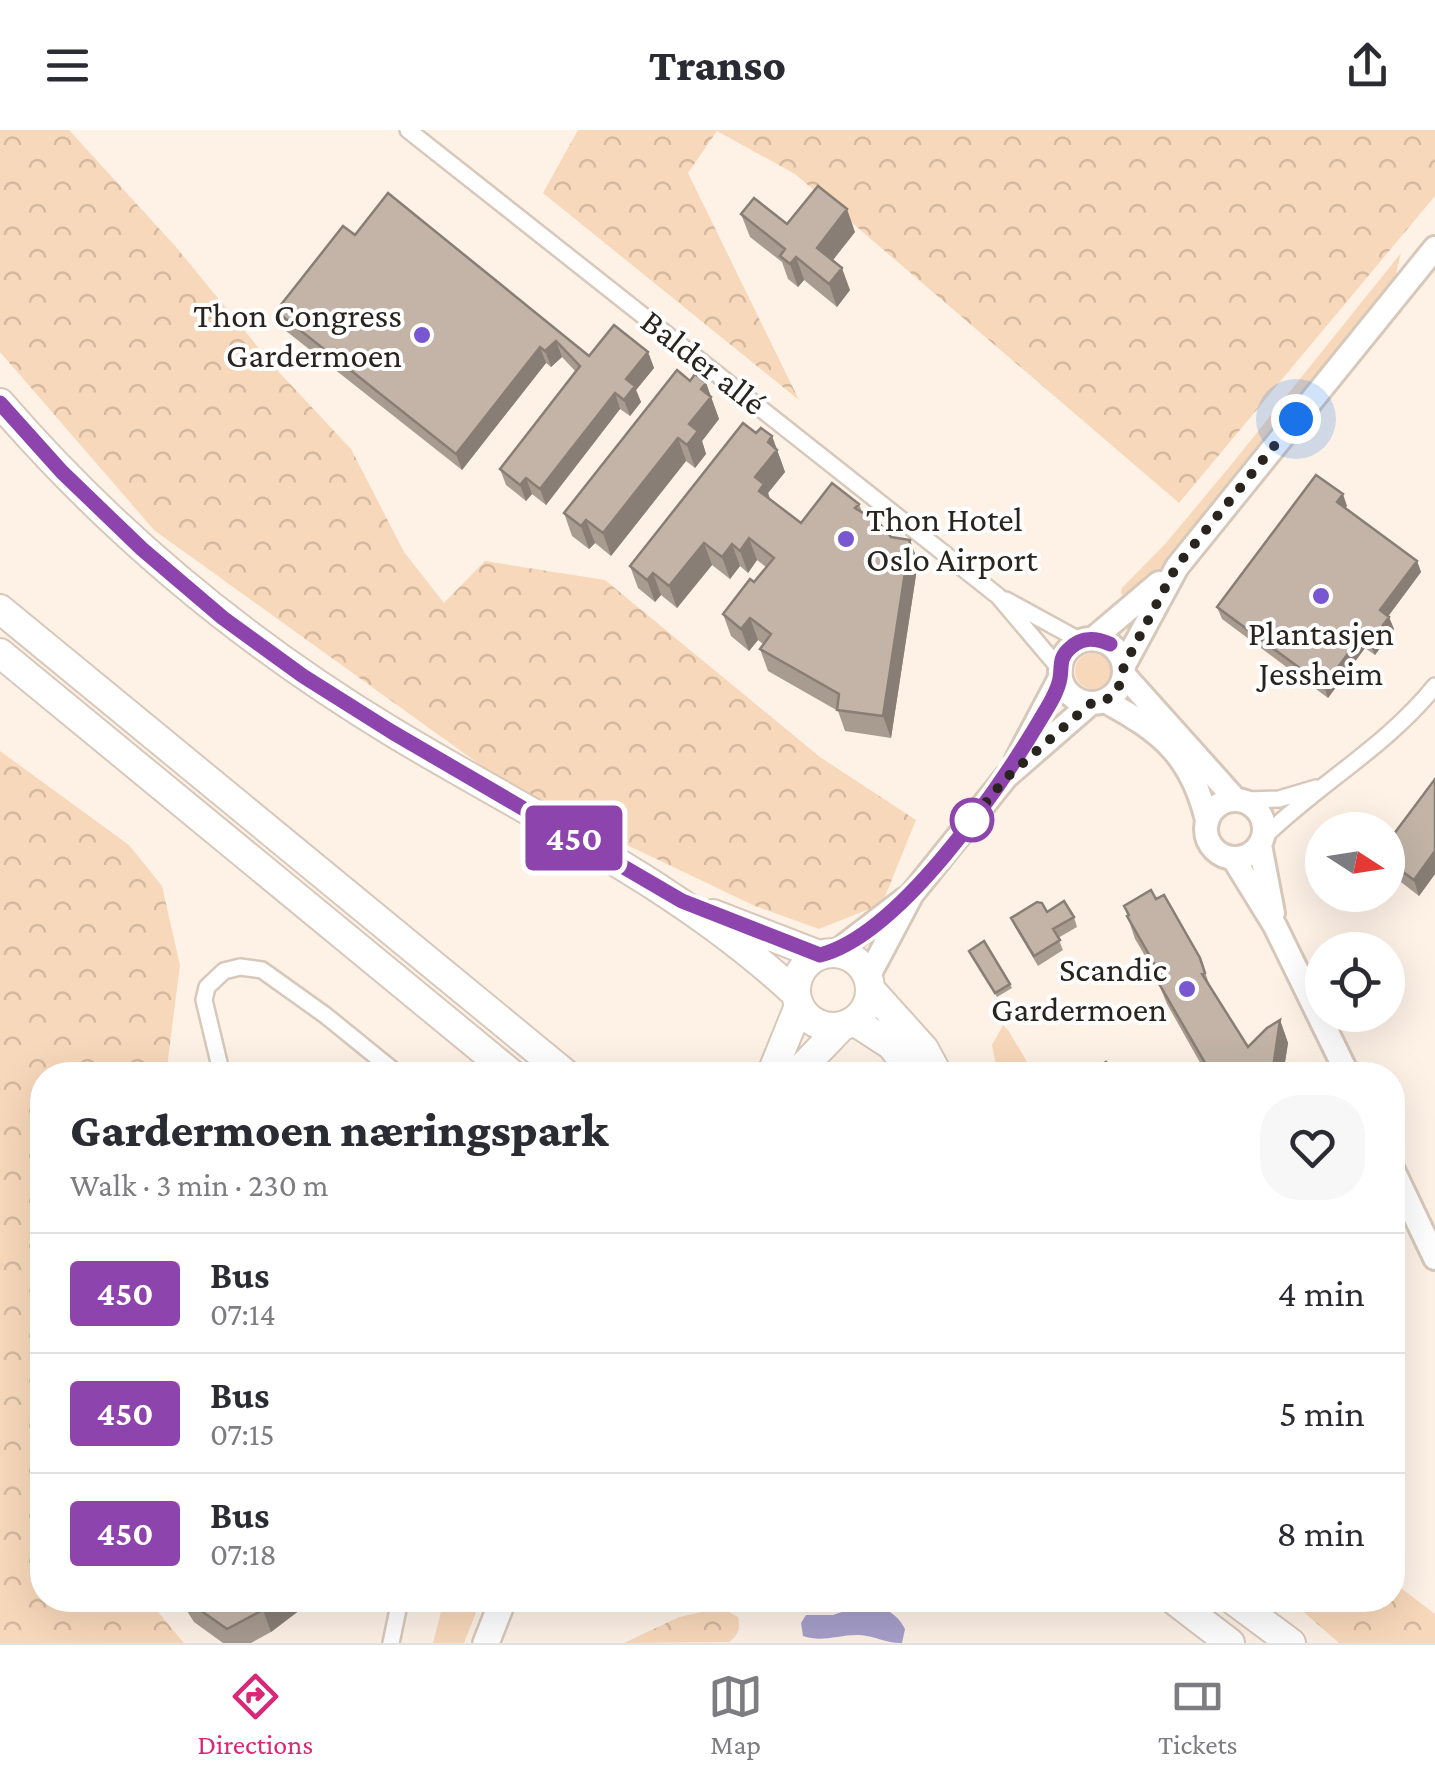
<!DOCTYPE html>
<html lang="en">
<head>
<meta charset="utf-8">
<style>
  :root { --surface:#fff; --page:#f7f7f7; --text:#2b2b33; --muted:#7c7c81; --line:#e1e1e2; --accent:#db2777 }
  body { margin:0; font-family:"Crimson Pro",serif; background:var(--page); color:var(--text); height:100vh; display:flex; flex-direction:column; font-size:38px; white-space:nowrap }
  * { box-sizing:border-box; margin:0 }
  p { font-size:32px; color:var(--muted) }
  .icon { flex:none; width:55px; height:55px; fill:none; stroke:currentColor; stroke-width:2; stroke-linecap:round; stroke-linejoin:round }
  .map { position:relative; flex:1; overflow:hidden }
  .sheet { position:absolute; left:30px; top:932px; width:1375px; height:550px; display:flex; flex-direction:column; background:var(--surface); border-radius:40px; box-shadow:0 10px 40px #0002 }
  .sheet>* { flex:none }
  .badge { padding:0 20px; border-radius:8px; font-size:35px; line-height:65px }
  .needle { width:65px; rotate:102deg }
  .buttons { position:absolute; left:1305px; top:682px; display:grid; gap:20px }
  .buttons a { display:grid; place-items:center; width:100px; height:100px; border-radius:50%; background:var(--surface); box-shadow:0 10px 40px #0002; font-size:50px }
  .you { position:absolute; width:50px; height:50px; margin:-25px; border:8px solid #fff; border-radius:50%; background:#1a73e8; box-shadow:0 0 0 15px #1a73e833 }
  .map>.badge { position:absolute; translate:-50% -50%; box-shadow:0 0 0 5px #fff }
  .round { display:grid; place-items:center; flex:none; width:105px; height:105px; border-radius:40px; background:var(--page) }
  .head { display:flex; align-items:center; justify-content:space-between; height:170px; padding:0 40px }
  h1 { font-size:48px; font-weight:800; line-height:75px }
  ul { padding:0; list-style:none }
  li { display:flex; align-items:center; gap:30px; height:120px; padding:0 40px; border-top:2px solid var(--line) }
  li div { flex:1 }
  li b { display:block; font-size:38px }
  li em { font-style:normal }
  li .badge { min-width:110px; font-weight:700; text-align:center }
  header { display:flex; justify-content:space-between; align-items:center; height:130px; padding:0 40px; background:var(--surface); font-size:45px; font-weight:800 }
  .dock { display:flex; justify-content:space-around; align-items:center; height:140px; border-top:2px solid var(--line); background:var(--surface); font-size:28px; color:var(--muted) }
  .dock a { display:grid; justify-items:center; gap:5px }
  .dock .selected { color:var(--accent) }
  .map>svg:first-child { display:block }
  .green { fill:#f8d8ba }
  .forest { fill:url(#forest-crowns) }
  .water { fill:#a69fca }
  .lines { fill:none; stroke-linecap:round; stroke-linejoin:round }
  .street-casing { stroke:#d7c8ba; stroke-width:20 }
  .secondary-casing { stroke:#d7c8ba; stroke-width:28 }
  .primary-casing { stroke:#d7c8ba; stroke-width:30 }
  .highway-casing { stroke:#d7c8ba; stroke-width:32 }
  .street { stroke:#fff; stroke-width:15 }
  .secondary { stroke:#fff; stroke-width:22 }
  .primary { stroke:#fff; stroke-width:25 }
  .highway { stroke:#fff; stroke-width:28 }
  .wall { fill:#a89b90 }
  .shaded-wall { fill:#887e75 }
  .building { fill:#c3b4a7; stroke:#887e75; stroke-width:2.5 }
  .line-casing { stroke:#fff; stroke-width:22 }
  .line { stroke:#8e44ad; stroke-width:15 }
  .walk { stroke:#2a241f; stroke-width:10; stroke-dasharray:0 18 }
  .poi-dot { fill:#7957d1; stroke:#fff; stroke-width:4 }
  .stop-dot { fill:#fff; stroke:#8e44ad; stroke-width:5 }
  .labels { text-anchor:middle; stroke-width:8; stroke-linejoin:round; paint-order:stroke }
  .poi-label { font-size:35px; fill:#2a241f; stroke:#fff; text-anchor:end }
  .street-label { font-size:35px; fill:#2a241f; stroke:#fff }
</style>
</head>
<body>
<header><svg class="icon" aria-label="menu" viewBox="0 0 24 24"><path d="M4 6h16M4 12h16M4 18h16"/></svg>Transo<svg class="icon" aria-label="share" viewBox="0 0 24 24"><path d="M12 15V3M7 8l5-5 5 5M5 13v7h14v-7"/></svg></header>
<div class="map">
<svg width="1435" height="1513" viewBox="0 0 1435 1513">
  <defs>
    <pattern id="forest-crowns" width="20" height="18" patternUnits="userSpaceOnUse" patternTransform="scale(2.5)"><rect width="20" height="18" fill="#f8d8ba"/><path d="M2 6a3 3 0 1 1 6 0M12 15a3 3 0 1 1 6 0" fill="none" stroke="#d5b99f"/></pattern>
  </defs>
  <rect width="100%" height="100%" fill="#fef2e7"/>
  <path class="green" d="M1401,123l-6,25 -238,294 -22,23 -9,3 -5,-5 1,-5 44,-45 65,-78z
    M1075 541a18 18 0 1 1 36 0a18 18 0 1 1-36 0Z
    M1003,895l5,5 27,45h-37l-6,-30z
    M444,1470h37l-17,43h-31z"/>
  <path class="forest" d="M0,0h69l107,117 100,122 75,80 53,103 40,51 41,-42 120,19 215,177 96,63 -34,84 -63,25 -64,-23 -233,-111 -368,-265 -154,-178z
    M578,0h857v66l-256,307 -384,-329 -78,-43 -29,42 111,227 -256,-207z
    M0,621l129,94 33,41 18,79 -14,110h-124v525h106l36,43h-184z
    M1393,1452l42,32v29h-96l-49,-43h102z
    M706,1481h21l11,6c3,12 0,18 -9,25l-105,1 55,-26z"/>
  <path class="water" d="M862,1475c19,1 34,6 43,24l-3,14c-18,0 -26,-7 -42,-8 -21,-1 -37,8 -57,1l-2,-13 5,-8h27z"/>
  <g class="lines">
    <g class="street-casing">
      <path id="street" d="M408,0l590,466 61,72
        M1006,470l75,41
        M1243,670l36,-1 37,-11
        M1263,708c55,-54 124,-92 172,-152
        M222,945l-18,-75 3,-13 17,-16 16,-4 22,3 63,45 74,60
        M391,1513l9,-43"/>
    </g>
    <g class="secondary-casing">
      <path id="secondary" d="M1060 541a32 32 0 1 1 64 0a32 32 0 1 1-64 0Z
        M1093,509l66,-56
        M1124,535l53,-98 258,-319
        M1124,545l111,124
        M1105,571c57,31 86,54 102,119
        M1017,629l43,-81
        M1206 699a29 29 0 1 1 58 0a29 29 0 1 1-58 0Z
        M1260,715l13,68
        M1233,728l42,68 73,149
        M836,822l69,-53
        M868,847l44,-83 94,-117 84,-73
        M1392,1038l43,90"/>
    </g>
    <g class="primary-casing">
      <path id="primary" d="M486,1513l17,-43"/>
    </g>
    <g class="highway-casing">
      <path id="highway" d="M0,273c114,132 245,240 394,330 136,82 284,151 401,260
        M0,479l567,466
        M0,523l513,422
        M713,784l106,41
        M796 860a37 37 0 1 1 74 0a37 37 0 1 1-74 0Z
        M870,859l54,60 14,26
        M854,891l37,24 24,30
        M771,945l28,-69
        M795,945l47,-49
        M1174,1470l56,43
        M1233,1470l58,43"/>
    </g>
    <use href="#street" class="street"/>
    <use href="#secondary" class="secondary"/>
    <use href="#primary" class="primary"/>
    <use href="#highway" class="highway"/>
  </g>
  <path class="wall" d="M741,84l46,10 68,8 -22,28 17,30 -13,17 -33,-27 -6,7 -10,-8 -6,-17 -32,-25z
    M355,105l234,121 59,-4 6,16 -18,22 5,12 -11,14 -10,-7 -74,96 -14,-11 -6,7 -20,-16 -6,-16 76,-97 -14,-15 -11,10 -5,-4 -84,107 -181,-143 -5,-16z
    M690,251l16,2 13,36 -17,22 4,13 -11,14 -9,-7 -75,95 -16,-13 -6,6 -17,-13 -8,-23z
    M756,303l16,3 13,36 -17,21 2,6 31,24 58,-19 3,8 29,25 19,3 8,22 -27,176 -46,-7 -7,-20 -70,-40 -8,-22 3,-5 -5,-4 -9,11 -18,-15 -8,-22 31,-32 12,-15 -9,-7 -9,13 -8,-7 -10,13 -18,-14 -35,43 -16,-13 -6,7 -17,-14 -8,-22z
    M1347,376l-2,2 72,53 4,11 -33,44 6,13 -19,26 -10,-7 -37,50 -106,-79 -5,-12z
    M1435,649v95l-16,22 -31,-24v-30z
    M1156,769l44,59 11,31 37,58 32,-27 8,23 -5,32h-76l-40,-71 -9,-22 2,-1 -25,-42 -11,-33z
    M1047,782l27,5 3,10 -19,11 5,12 -25,16 -23,-39 -4,-9z
    M969,821l41,33 2,4 -15,9z
    M1392,1271l5,13 -5,2z
    M180,1470h133l-42,32 -20,11h-28l-29,-21z"/>
  <path class="shaded-wall" d="M847,79l8,23 -30,38 -8,-22z
    M796,127l8,23 -6,7 -8,-23z
    M842,138l8,22 -13,17 -8,-23z
    M556,211l6,16 -11,10 -6,-16z
    M540,217l6,16 -84,107 -6,-16z
    M648,222l6,16 -18,22 5,12 -11,14 -6,-16 2,-21z
    M706,253l13,36 -17,22 4,13 -11,14 -8,-23 2,-21 12,-35z
    M615,263l5,16 -74,96 -6,-16z
    M772,306l13,36 -17,21 4,13 -5,7 -12,-36 13,-35z
    M678,308l8,23 -75,95 -8,-23z
    M526,348l6,16 -6,7 -6,-16z
    M1343,364l4,12 -6,8 -4,-12z
    M586,390l9,23 -6,6 -8,-23z
    M749,408l8,22 -9,13 -8,-22z
    M910,410l8,22 -27,176 -8,-22z
    M704,413l8,22 -35,43 -8,-22z
    M732,414l8,22 -10,13 -8,-22z
    M1417,431l4,11 -37,50 -4,-12z
    M653,443l8,22 -6,7 -8,-22z
    M1389,487l5,12 -19,26 -5,-12z
    M750,488l8,22 -9,11 -8,-22z
    M1361,506l4,12 -37,50 -4,-12z
    M1435,721v23l-16,22 -5,-16z
    M1280,890l8,23 -5,32h-11z
    M276,1470h37l-42,32 -8,-22z"/>
  <path class="building" d="M818,56l29,23 -30,39 25,20 -13,16 -33,-27 -6,7 -10,-8 5,-7 -44,-35 13,-16 33,26z
    M388,63l201,163 25,-31 34,27 -22,27 9,7 -11,14 -9,-7 -75,96 -14,-11 -6,7 -20,-16 80,-103 -24,-25 -11,10 -5,-4 -84,107 -180,-143 67,-85 12,9z
    M677,240l13,11 5,-7 11,9 -5,6 10,8 -22,27 9,7 -11,14 -9,-7 -75,95 -17,-13 -5,6 -17,-13z
    M743,293l13,10 5,-5 11,8 -4,6 9,8 -22,27 9,7 -5,7 42,32 31,-40 27,21 -4,4 24,15 12,14 19,3 -27,176 -46,-6 2,-16 -79,-45 11,-15 -21,-16 -9,11 -18,-15 27,-35 4,3 20,-24 -25,-20 -9,13 -8,-7 -10,13 -18,-14 -35,43 -16,-13 -6,7 -17,-14z
    M1316,345l27,19 -6,8 80,59 -37,49 9,7 -19,26 -9,-7 -37,50 -107,-79z
    M1435,649v72l-21,29 -26,-19v-19z
    M1151,760l5,9 8,-4 36,63 5,15 -3,1 46,73 19,-19 13,-8 -8,55h-60l-54,-93 5,-3 -36,-63 2,-1 -5,-9z
    M1064,771l10,16 -21,12 7,11 -26,16 -23,-38 26,-16 5,1 5,9z
    M984,811l26,43 -15,9 -26,-42z
    M1106,932l8,13h-30z
    M186,1470h90l-13,10 -36,19z"/>
  <g class="lines">
    <g class="line-casing">
      <path id="line" d="M0,273l62,69 80,77 81,69 80,58 89,56 290,169 138,54c79,-20 179,-166 220,-235 7,-12 18,-28 20,-42 2,-11 -1,-19 8,-28 12,-13 26,-13 42,-6"/>
    </g>
    <use href="#line" class="line"/>
    <path class="walk" d="M972,690l-10,12 44,-54 84,-74 15,-3 13,-11 6,-24 52,-99 120,-148"/>
  </g>
  <g class="poi-dot">
    <circle cx="422" cy="205" r="10"/>
    <circle cx="846" cy="409" r="10"/>
    <circle cx="1321" cy="466" r="10"/>
    <circle cx="1187" cy="859" r="10"/>
  </g>
  <circle class="stop-dot" cx="972" cy="690" r="20"/>
  <g class="labels">
    <g class="poi-label">
      <text x="402" y="197">Thon Congress<tspan x="402" dy="40">Gardermoen</tspan></text>
      <text x="866" y="401" text-anchor="start">Thon Hotel<tspan x="866" dy="40">Oslo Airport</tspan></text>
      <text x="1321" y="515" text-anchor="middle">Plantasjen<tspan x="1321" dy="40">Jessheim</tspan></text>
      <text x="1167" y="851">Scandic<tspan x="1167" dy="40">Gardermoen</tspan></text>
    </g>
    <g class="street-label">
      <text transform="translate(704 232) rotate(38)" y="12">Balder allé</text>
    </g>
  </g>
</svg>
<div class="buttons">
<a><svg class="needle" viewBox="-14 -14 28 28"><path d="M0-13l5 13h-10z" fill="#e53935"/><path d="M0 13l5-13h-10z" fill="#7c7c81"/></svg></a>
<a><svg class="icon" aria-label="locate" viewBox="0 0 24 24"><circle cx="12" cy="12" r="6"/><path d="M12 2v4M12 18v4M2 12h4M18 12h4"/></svg></a>
</div>
<div class="you" style="left:1296px;top:289px"></div>
<b class="badge" style="left:574px;top:708px;background:#8e44ad;color:#fff">450</b>
<section class="sheet">
<div class="head"><div><h1>Gardermoen næringspark</h1><p>Walk · 3 min · 230 m</p></div><a class="round"><svg class="icon" aria-label="heart" viewBox="0 0 24 24"><path d="M12 20l-8-8c-3-5 5-10 8-4 3-6 11-1 8 4z"/></svg></a></div>
<ul>
<li><span class="badge" style="background:#8e44ad;color:#fff">450</span><div><b>Bus</b><p>07:14</p></div><em>4 min</em></li>
<li><span class="badge" style="background:#8e44ad;color:#fff">450</span><div><b>Bus</b><p>07:15</p></div><em>5 min</em></li>
<li><span class="badge" style="background:#8e44ad;color:#fff">450</span><div><b>Bus</b><p>07:18</p></div><em>8 min</em></li>
</ul>
</section>
</div>
<nav class="dock">
<a class="selected"><svg class="icon" aria-label="directions" viewBox="0 0 24 24"><path d="M12 3l9 9-9 9-9-9zM9 14v-3h6M13 9l2 2-2 2"/></svg>Directions</a>
<a><svg class="icon" aria-label="map" viewBox="0 0 24 24"><path d="M3 6l6-2 6 2 6-2v14l-6 2-6-2-6 2zM9 4v14M15 6v14"/></svg>Map</a>
<a><svg class="icon" aria-label="tickets" viewBox="0 0 24 24"><path d="M3 7h18v10H3zM15 7v10"/></svg>Tickets</a>
</nav>
</body>
</html>
